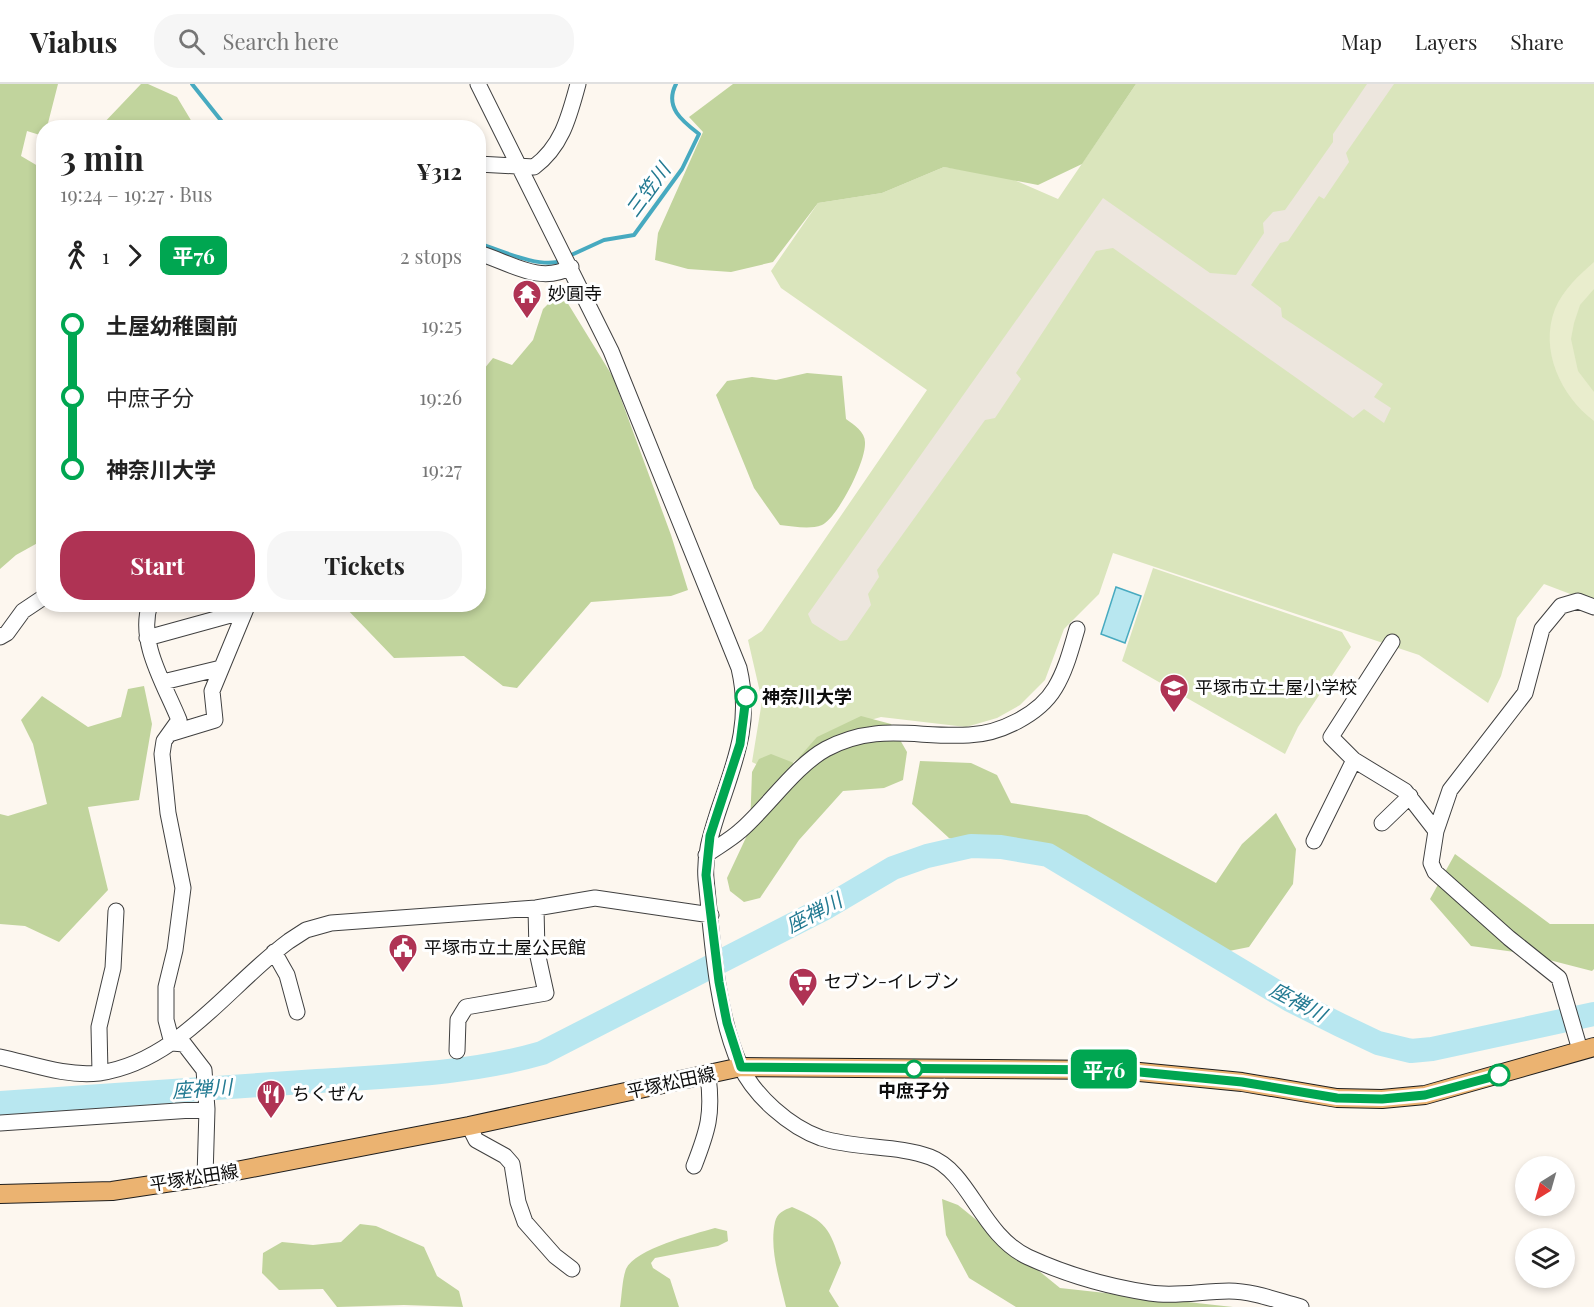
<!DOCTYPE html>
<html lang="en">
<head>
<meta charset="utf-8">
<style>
  :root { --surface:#fff; --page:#f6f6f6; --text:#222; --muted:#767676; --line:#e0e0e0; --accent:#af3354 }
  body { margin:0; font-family:"Playfair Display","Noto Sans JP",serif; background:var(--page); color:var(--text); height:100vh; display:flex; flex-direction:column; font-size:22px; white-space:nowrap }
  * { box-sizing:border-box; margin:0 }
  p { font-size:20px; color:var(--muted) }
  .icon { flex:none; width:33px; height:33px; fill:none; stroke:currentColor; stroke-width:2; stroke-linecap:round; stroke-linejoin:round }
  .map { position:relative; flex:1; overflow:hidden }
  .side { position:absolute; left:36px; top:36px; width:450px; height:492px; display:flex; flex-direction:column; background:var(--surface); border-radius:24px; box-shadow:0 3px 9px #0003 }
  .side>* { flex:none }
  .badge { padding:0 12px; border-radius:9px; font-size:21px; line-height:39px }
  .needle { width:39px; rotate:217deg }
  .fabs { position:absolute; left:1515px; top:1072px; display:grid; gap:12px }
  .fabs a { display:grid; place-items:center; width:60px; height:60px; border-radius:50%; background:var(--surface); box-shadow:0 3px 9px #0003; font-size:30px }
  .map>.badge { position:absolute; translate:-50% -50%; box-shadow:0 0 0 3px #fff }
  .legs { display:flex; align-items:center; gap:9px; height:66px; padding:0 24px; font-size:20px }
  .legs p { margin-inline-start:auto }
  .head { display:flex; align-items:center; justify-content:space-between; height:102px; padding:0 24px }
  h1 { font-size:33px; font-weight:700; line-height:45px }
  .action { display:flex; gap:12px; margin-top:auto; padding:12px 24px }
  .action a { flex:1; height:69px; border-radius:24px; background:var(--accent); color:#fff; font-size:24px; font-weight:700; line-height:69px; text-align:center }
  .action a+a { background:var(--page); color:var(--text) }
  ul { padding:0 24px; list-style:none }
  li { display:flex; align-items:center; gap:21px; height:72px; font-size:22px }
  li i { display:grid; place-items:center; width:9px; height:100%; margin:0 8px; background:currentColor }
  li i::after { content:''; width:15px; height:15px; margin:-8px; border:4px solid; border-radius:50%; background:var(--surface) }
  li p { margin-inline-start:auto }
  li:first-child i { background:linear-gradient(#0000 50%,currentColor 0) }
  li:last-child i { background:linear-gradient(currentColor 50%,#0000 0) }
  header { display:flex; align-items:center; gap:36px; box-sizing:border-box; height:84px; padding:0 30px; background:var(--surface); border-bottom:2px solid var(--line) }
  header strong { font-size:28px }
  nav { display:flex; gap:33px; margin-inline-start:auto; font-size:21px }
  .search { width:420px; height:54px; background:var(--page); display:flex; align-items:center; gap:15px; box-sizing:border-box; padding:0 21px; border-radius:24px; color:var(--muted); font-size:22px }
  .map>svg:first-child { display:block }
  .green { fill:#dae5bc }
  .forest { fill:#c1d49d }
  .pitch { fill:#e9edcd }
  .plaza { fill:#ede6de }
  .water { fill:#b8e7f0; stroke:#47aac0; stroke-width:1.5 }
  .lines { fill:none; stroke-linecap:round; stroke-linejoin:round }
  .stream { stroke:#47aac0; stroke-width:4 }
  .river { stroke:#b8e7f0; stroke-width:24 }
  .minor-casing { stroke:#404040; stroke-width:17 }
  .major-casing { stroke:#1e1e1e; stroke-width:20 }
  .minor { stroke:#fff; stroke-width:15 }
  .major { stroke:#ebb371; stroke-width:18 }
  .line-1-casing { stroke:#fff; stroke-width:14 }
  .line-1 { stroke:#00a651; stroke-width:9 }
  .stop-1-dot { fill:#fff; stroke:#00a651; stroke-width:3 }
  .labels { text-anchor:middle; stroke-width:6; stroke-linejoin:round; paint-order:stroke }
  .poi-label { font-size:18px; fill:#0d0d0d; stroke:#fff; text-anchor:start }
  .stop-label { font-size:18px; font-weight:bold; fill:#0d0d0d; stroke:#fff; text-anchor:start }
  .street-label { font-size:18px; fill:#0d0d0d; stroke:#fff }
  .water-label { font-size:20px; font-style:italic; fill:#237a92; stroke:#fff }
</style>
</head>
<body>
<header>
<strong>Viabus</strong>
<div class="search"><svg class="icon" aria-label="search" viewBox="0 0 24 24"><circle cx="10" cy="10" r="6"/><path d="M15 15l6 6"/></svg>Search here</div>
<nav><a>Map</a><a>Layers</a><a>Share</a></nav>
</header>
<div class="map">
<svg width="1594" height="1223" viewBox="0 0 1594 1223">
  <rect width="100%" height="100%" fill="#fdf7ef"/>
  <path class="green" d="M1136,0h458v519l-50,-19 -27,34 -16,58 -13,27 -69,-48 -306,-102 -14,41 -35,35 -19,51 -25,25 -23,13 -31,9 -85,-10 -50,14 -53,44 -26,-13 10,-61 -14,-61 14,-9 165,-241 -146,-102 -10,-17 47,-68 64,-10 62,-26 61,9 53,23z
    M1153,484l189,64 9,15 -53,80 -13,27 -163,-93z"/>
  <path class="forest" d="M0,0h58l-11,43 -3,1 -1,8 -16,-5 -6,25 22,13v371l-27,15 -16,14z
    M141,0h7l29,13 18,30h-95z
    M733,0h403l-54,80 -44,21 -94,-18 -62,26 -64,10 -45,59 -42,10 -43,-3 -33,-9 3,-27 45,-101 -14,-15z
    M553,215l14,3 46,75 58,158 17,55 -17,6 -80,6 -74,86 -14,-2 -39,-30 -70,2 -51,-53 135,-1 1,-229 14,-17 19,7 21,-25 10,-31z
    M807,289l35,3 4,43c8,6 20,13 19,25 0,19 -27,73 -43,81 -13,5 -29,1 -42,0l-26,-37 -38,-93 11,-14 25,-4 24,3z
    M144,602l8,38 -13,76 -51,7 20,83 -49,52 -34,-16 -25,-2v-110l8,2 39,-12 -14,-60 -12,-24 21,-24 46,31 33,-10 7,-28z
    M861,632l30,8 16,28 -4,28 -19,8 -41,3 -44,49 -39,58 -16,4 -14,-11 -3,-13 23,-49 2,-57 7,-13 12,-5 23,9 23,-26z
    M920,677l51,2 26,12 14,28 76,12 129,68 26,-39 34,-31 20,36 -3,35 -44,63 -25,5 -61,-26 -102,-59 -56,-11 -56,-18 -37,-34z
    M1455,770l95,70h44v45l-2,2 -70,-18 -51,-7 -41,-47z
    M942,1115l16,6 102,83 173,19h-217l-47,-29 -23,-43z
    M792,1123c35,15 37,21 49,56l-12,28 10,16h-53c-6,-26 -17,-58 -11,-85 2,-9 9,-12 17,-15z
    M360,1140l16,2 48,21 13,29 22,15 4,16 -59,-2 -67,2 -14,-18 -44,1 -17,-17 1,-20 19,-11 31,3 28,-3z
    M715,1144l12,3 1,10 -10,5 -63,12 -4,5 2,5 17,11 9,28h-59c2,-12 2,-27 6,-38 9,-20 68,-35 89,-41z"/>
  <path class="pitch" d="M1594,178v27l-14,16 -6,18 -3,16 7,32 16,21v29c-33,-25 -55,-71 -39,-112 8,-19 24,-34 39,-47z"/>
  <path class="plaza" d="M1367,0h27l-48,69 3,9 -25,37 -5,-3 -31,45 -8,2 -29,42 30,23 1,9 101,67 -9,13 17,11 -7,15 -20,-14 -11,9 -240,-170 -17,3 -80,122 5,6 -26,39 -10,2 -108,150 2,7 -11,17 3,11 -24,35 -7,1 -28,-18 -4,-9 295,-416 107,75 26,2 28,-42 -1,-10 10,-11 12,-2 48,-68v-8z"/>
  <path class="water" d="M1116,503l25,9 -16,47 -24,-9z"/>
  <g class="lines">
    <path class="stream" d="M192,0l35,44
      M478,159c21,7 65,27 84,17
      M569,172l35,-16 30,-5 48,-66 17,-35c-17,-13 -35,-27 -23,-50"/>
    <path class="river" d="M0,1019c106,-7 211,-15 317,-22 74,-5 153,-7 225,-28l285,-146 66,-39 34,-12 44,-10 30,1 47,8 242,145 50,25 38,18 33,8 21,-2 162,-35"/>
    <g class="minor-casing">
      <path id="minor" d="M478,0l133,267 128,317c13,55 -4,93 -21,144 -7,22 -14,43 -12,67 6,58 10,133 34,186 14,31 50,62 81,73 35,11 77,7 109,19 40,15 51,78 98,100 37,17 82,30 122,36 26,4 52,-2 79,-2 24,0 49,10 72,16
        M478,80l56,3c28,-21 35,-50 44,-83
        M478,169c32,9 61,32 93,14
        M150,520c-13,38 15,81 29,116l-15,21 -2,13 6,59 15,75 -8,62 -9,37v33l6,23 12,1 20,26 3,39 -2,68
        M0,553l7,-4 16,-22 21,-14
        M147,554l98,-27
        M1392,558l-61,95 23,23 51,31 31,40
        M163,598l58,-14
        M169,650l46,-14 -3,-29 36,-87
        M1382,739l28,-27
        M1314,757l40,-81
        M706,771c11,-8 24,-15 34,-24 27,-23 55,-65 86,-82 51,-27 90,-11 143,-14 30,-1 70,-20 86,-47 11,-18 16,-39 22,-59
        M274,868l13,23 10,37
        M1580,966l-21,-72 -50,-40 -74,-66 -4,-9 5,-32 14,-41 75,-97 17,-64 19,-23 17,-5 16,6
        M457,967l1,-31 8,-13 80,-14 -9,-41 -1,-44
        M0,973c32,7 67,20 99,16 79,-11 130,-88 190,-132l17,-11 25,-7 205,-15 59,-10 116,17
        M100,989l-1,-46 14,-59 3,-57
        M0,1039l207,-14
        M469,1042l7,14 29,16 7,8 6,38 7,20 30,34 17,13
        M694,1082c14,-36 19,-52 14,-90"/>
    </g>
    <g class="major-casing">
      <path id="major" d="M0,1110l112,-3 93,-14 264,-51 272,-59 378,3 123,12 95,16 45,1 43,-4 169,-48"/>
    </g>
    <use href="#minor" class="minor"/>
    <use href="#major" class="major"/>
  </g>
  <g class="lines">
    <g class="line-1-casing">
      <path id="line-1" d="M746,613l-6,47 -30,92 -4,39 13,107 8,41 14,44 378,3 123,12 95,16 45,1 43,-4 74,-20"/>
    </g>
    <use href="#line-1" class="line-1"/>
  </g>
  <defs>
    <g id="temple-pin" transform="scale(1.5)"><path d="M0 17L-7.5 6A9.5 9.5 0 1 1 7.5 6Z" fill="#af3354" stroke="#fff"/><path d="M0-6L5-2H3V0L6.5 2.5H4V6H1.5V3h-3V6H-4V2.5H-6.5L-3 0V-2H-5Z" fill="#fff"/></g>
    <g id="school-pin" transform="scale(1.5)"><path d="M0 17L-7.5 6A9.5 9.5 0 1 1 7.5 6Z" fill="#af3354" stroke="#fff"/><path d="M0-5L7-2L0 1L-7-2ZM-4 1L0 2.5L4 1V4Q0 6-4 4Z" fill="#fff"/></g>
    <g id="civic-pin" transform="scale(1.5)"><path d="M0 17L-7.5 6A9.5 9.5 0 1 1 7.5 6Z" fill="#af3354" stroke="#fff"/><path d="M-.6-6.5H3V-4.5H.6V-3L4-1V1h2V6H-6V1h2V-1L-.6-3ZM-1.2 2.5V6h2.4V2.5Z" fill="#fff"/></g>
    <g id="supermarket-pin" transform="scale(1.5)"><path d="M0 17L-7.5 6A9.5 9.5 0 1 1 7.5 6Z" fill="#af3354" stroke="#fff"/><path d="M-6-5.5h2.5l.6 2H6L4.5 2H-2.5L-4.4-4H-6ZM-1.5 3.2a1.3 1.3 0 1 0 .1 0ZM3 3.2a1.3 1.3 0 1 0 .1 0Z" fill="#fff"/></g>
    <g id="restaurant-pin" transform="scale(1.5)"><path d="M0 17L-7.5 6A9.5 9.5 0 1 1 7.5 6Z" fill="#af3354" stroke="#fff"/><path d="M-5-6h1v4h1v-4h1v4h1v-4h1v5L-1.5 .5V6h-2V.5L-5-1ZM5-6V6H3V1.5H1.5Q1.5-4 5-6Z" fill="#fff"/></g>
  </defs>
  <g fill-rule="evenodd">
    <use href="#temple-pin" x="527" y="210"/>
    <use href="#school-pin" x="1174" y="604"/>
    <use href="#civic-pin" x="403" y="864"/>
    <use href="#supermarket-pin" x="803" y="898"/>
    <use href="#restaurant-pin" x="271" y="1010"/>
  </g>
  <g class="stop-1-dot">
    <circle cx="746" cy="613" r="10"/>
    <circle cx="914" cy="985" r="8"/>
    <circle cx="1499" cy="991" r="10"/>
  </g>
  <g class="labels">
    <g class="poi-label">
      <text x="548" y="216">妙圓寺</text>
      <text x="1195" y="610">平塚市立土屋小学校</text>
      <text x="424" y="870">平塚市立土屋公民館</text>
      <text x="824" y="904">セブン-イレブン</text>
      <text x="292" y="1016">ちくぜん</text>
    </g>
    <g class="stop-label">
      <text x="762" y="619">神奈川大学</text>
      <text x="914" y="1013" text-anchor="middle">中庶子分</text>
    </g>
    <g class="street-label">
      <text transform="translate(671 999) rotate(-12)" y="6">平塚松田線</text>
      <text transform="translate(194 1094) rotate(-9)" y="6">平塚松田線</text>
    </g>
    <g class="water-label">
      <text transform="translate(648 106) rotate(-54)" y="7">三笠川</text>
      <text transform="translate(814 829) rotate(-28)" y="7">座禅川</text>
      <text transform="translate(1298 918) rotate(28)" y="7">座禅川</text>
      <text transform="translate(202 1005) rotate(-4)" y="7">座禅川</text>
    </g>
  </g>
</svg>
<div class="fabs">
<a><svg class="needle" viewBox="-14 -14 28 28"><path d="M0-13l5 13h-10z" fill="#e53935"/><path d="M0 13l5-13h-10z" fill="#767676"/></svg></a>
<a><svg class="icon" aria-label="layers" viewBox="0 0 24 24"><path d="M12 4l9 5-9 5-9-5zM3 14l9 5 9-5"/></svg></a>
</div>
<b class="badge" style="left:1104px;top:985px;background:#00a651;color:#fff">平76</b>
<section class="side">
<div class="head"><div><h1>3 min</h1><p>19:24 – 19:27 · Bus</p></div><b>¥312</b></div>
<div class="legs"><svg class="icon" aria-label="walk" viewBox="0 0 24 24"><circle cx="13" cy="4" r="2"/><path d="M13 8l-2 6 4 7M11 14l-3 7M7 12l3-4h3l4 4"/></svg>1<svg class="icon" aria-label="forward" viewBox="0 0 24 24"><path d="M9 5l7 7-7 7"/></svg><b class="badge" style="background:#00a651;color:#fff">平76</b><p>2 stops</p></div>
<ul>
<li><i style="color:#00a651"></i><b>土屋幼稚園前</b><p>19:25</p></li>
<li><i style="color:#00a651"></i><span>中庶子分</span><p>19:26</p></li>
<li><i style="color:#00a651"></i><b>神奈川大学</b><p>19:27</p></li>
</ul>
<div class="action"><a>Start</a><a>Tickets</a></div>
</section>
</div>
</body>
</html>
